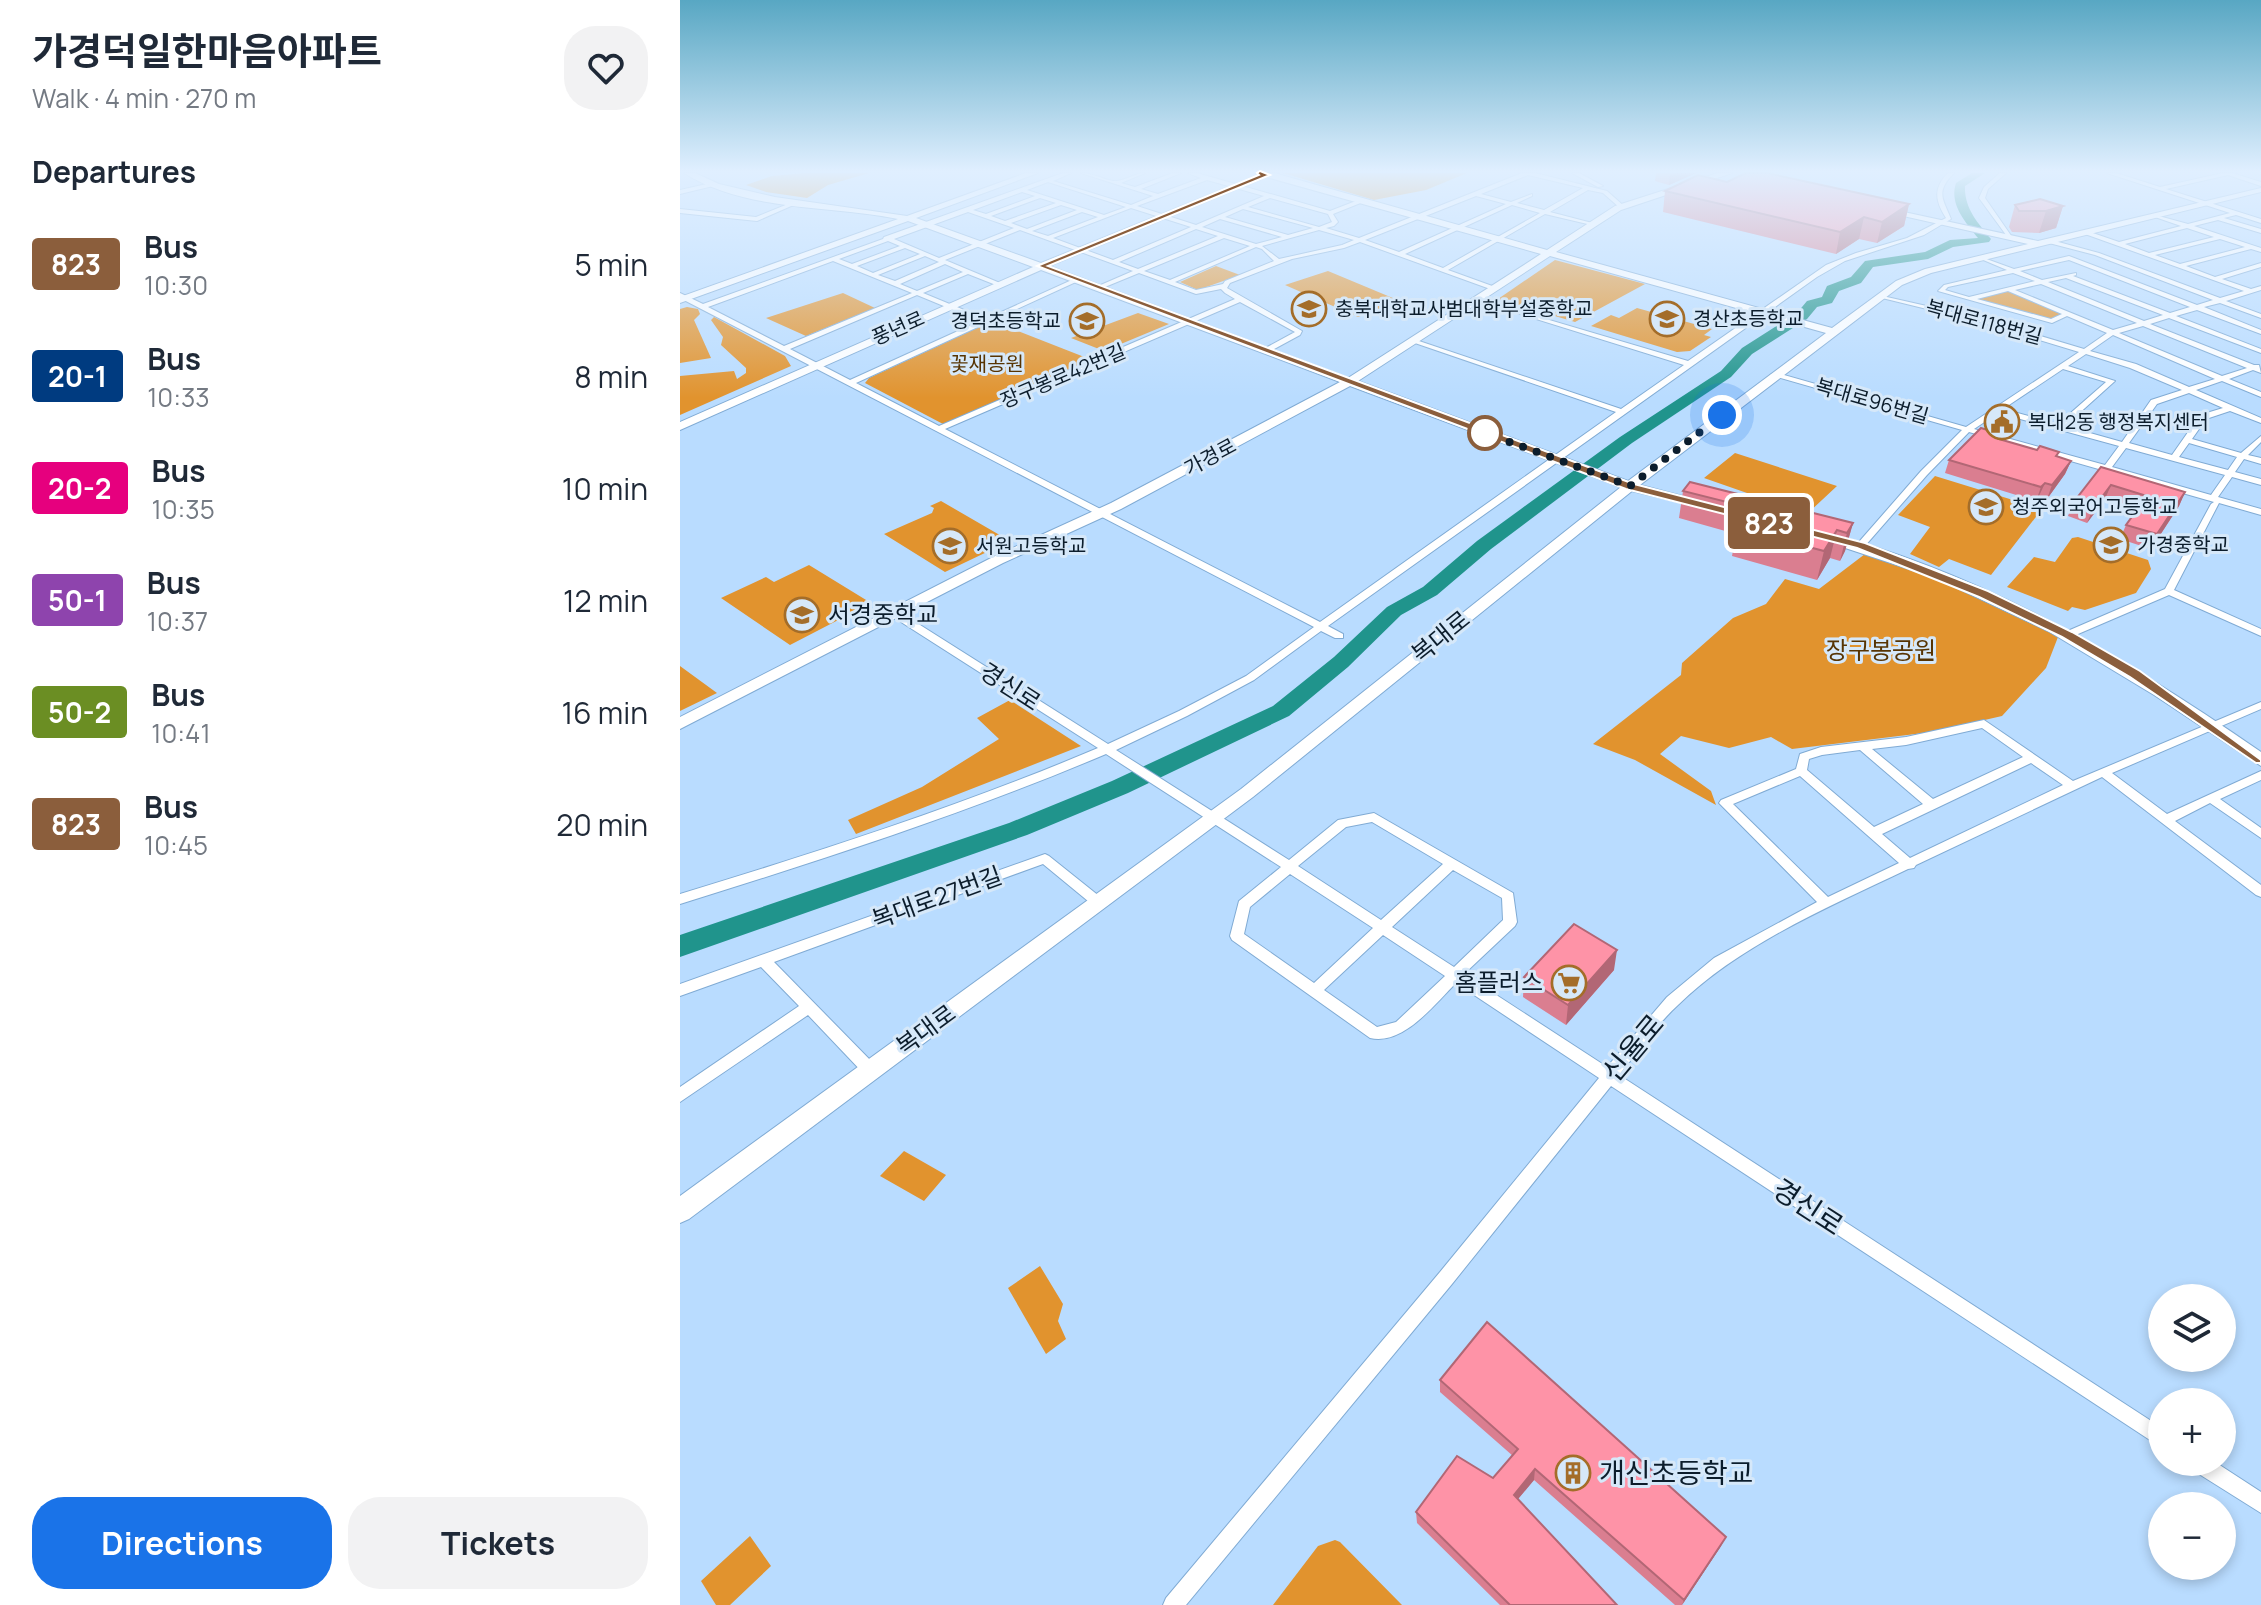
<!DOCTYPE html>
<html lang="en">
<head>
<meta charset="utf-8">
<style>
  :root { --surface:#fff; --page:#f2f2f3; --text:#1f2937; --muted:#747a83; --accent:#1a73e8 }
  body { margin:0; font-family:Manrope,"Noto Sans KR",sans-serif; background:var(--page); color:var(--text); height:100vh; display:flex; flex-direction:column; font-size:30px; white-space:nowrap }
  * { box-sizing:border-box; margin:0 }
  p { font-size:26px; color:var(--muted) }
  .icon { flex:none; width:44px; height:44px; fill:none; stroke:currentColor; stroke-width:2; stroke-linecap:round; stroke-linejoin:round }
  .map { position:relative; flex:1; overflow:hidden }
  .panel { display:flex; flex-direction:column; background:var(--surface); width:680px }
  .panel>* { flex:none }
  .badge { padding:0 16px; border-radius:6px; font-size:28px; line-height:52px }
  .controls { position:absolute; left:1468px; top:1284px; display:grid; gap:16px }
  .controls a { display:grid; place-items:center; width:88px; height:88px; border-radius:50%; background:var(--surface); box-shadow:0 4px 12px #0003; font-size:40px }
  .you { position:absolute; width:40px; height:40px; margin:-20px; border:6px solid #fff; border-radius:50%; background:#1a73e8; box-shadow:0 0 0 12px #1a73e833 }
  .map>.badge { position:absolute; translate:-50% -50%; box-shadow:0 0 0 4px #fff }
  h2 { padding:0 32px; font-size:30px; line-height:72px }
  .round { display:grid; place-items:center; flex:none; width:84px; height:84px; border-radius:32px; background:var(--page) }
  .overview { display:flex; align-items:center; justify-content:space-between; height:136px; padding:0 32px }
  h1 { font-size:38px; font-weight:700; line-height:60px }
  .action { display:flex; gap:16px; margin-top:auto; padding:16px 32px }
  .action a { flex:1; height:92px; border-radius:32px; background:var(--accent); color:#fff; font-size:32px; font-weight:700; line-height:92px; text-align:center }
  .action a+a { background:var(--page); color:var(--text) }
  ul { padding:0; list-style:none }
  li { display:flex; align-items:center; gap:24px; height:112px; padding:0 32px }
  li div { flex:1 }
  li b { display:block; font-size:30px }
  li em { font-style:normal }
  li .badge { min-width:88px; font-weight:700; text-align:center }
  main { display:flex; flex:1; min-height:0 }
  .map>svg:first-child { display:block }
  .green { fill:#e1932e }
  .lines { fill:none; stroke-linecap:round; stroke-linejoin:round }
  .river { fill:#20948c; fill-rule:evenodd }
  .street-casing { stroke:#80abd4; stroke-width:2 }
  .secondary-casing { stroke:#80abd4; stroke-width:2 }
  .street { fill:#fff; fill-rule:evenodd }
  .secondary { fill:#fff; fill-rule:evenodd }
  .wall { fill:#da7e90 }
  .shaded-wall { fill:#b26775 }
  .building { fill:#fe93a7; stroke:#b26775; stroke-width:2 }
  .line { fill:#8b5e3c; stroke:#fff; stroke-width:2 }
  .walk { stroke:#0c1d2c; stroke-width:8; stroke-dasharray:0 14.4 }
  .stop-dot { fill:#fff; stroke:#8b5e3c; stroke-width:4 }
  .labels { text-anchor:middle; stroke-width:6; stroke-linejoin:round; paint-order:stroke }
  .far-poi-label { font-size:20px; fill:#0c1d2c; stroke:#d6e8f9; text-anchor:start }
  .far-street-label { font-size:20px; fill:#0c1d2c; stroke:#d6e8f9 }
  .far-park-label { font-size:20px; fill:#573403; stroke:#d6e8f9 }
  .poi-label { font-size:24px; fill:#0c1d2c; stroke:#d6e8f9; text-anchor:start }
  .street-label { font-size:24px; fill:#0c1d2c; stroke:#d6e8f9 }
  .park-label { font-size:24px; fill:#573403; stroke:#d6e8f9 }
  .near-street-label { font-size:28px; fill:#0c1d2c; stroke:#d6e8f9 }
  .near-poi-label { font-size:28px; fill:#0c1d2c; stroke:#d6e8f9; text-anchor:start }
</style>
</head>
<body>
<main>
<section class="panel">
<div class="overview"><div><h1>가경덕일한마음아파트</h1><p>Walk · 4 min · 270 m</p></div><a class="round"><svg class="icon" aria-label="heart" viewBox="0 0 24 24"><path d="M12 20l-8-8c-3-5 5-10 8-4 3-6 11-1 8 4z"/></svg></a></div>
<h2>Departures</h2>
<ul>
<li><span class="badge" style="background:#8b5e3c;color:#fff">823</span><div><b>Bus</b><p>10:30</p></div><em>5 min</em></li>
<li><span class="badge" style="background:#003b80;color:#fff">20-1</span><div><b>Bus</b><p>10:33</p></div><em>8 min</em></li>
<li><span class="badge" style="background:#e6007e;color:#fff">20-2</span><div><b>Bus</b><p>10:35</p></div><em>10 min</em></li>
<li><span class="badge" style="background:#8e44ad;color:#fff">50-1</span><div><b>Bus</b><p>10:37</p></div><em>12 min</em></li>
<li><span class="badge" style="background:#6b8e23;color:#fff">50-2</span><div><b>Bus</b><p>10:41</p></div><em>16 min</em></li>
<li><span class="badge" style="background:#8b5e3c;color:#fff">823</span><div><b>Bus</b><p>10:45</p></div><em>20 min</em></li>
</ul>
<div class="action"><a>Directions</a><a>Tickets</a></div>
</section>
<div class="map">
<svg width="1581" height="1605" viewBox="0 0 1581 1605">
  <rect width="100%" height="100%" fill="#b9dcff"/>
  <path class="green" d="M125,173h64l-41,12 -21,13 -41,-6 -20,-7 26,-9z
    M603,173h184l-41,17 -52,10z
    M875,260l90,24 -70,38 -77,-23z
    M536,266l24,9 -42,15 -18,-8z
    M648,271l84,35 -16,5 -9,-5 -29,11 -73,-32z
    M1328,291l55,23 -11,5 -77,-20z
    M163,293l32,15 -69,28 -40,-18z
    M7,307l11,2 2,5 -6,6 17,38 -31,5v-54z
    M957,308l75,21 -8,6 7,2 -21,14 -13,1 -86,-26 20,-11 8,3z
    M458,313l31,11 -65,27 -33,-13z
    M34,317l71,39 6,10 -111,49v-39l54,-5 3,8 9,-6v-5l-25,-23 2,-8 -12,-17z
    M312,321l100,39 -149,64 -78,-41 4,-5z
    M1055,453l102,33 -30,28 -103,-36z
    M1255,476l107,33 -51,66 -42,-16 -10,8 -29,-13 20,-27 -32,-12z
    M261,501l69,40 -65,31 -61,-38 48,-21 2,-5 -4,-2z
    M1398,537l70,23 3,9 -15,24 -51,17 -13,-3 -4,4 -61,-24 27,-30 21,5 17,-24z
    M1185,554c66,22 134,46 193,83l-12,31 -44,48 -70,16 -140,17 -21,-12 -42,11 -48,-12 -21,18 51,37 5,14 -81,-45 -42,-16 88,-69 1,-12 51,-45 33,-14 19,-25 34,10z
    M129,565l62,38 -81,42 -69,-47 45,-21 8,5z
    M0,666l37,27 -37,18z
    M330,700l71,46 -225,88 -8,-14 74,-33 77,-48 -22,-21z
    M224,1151l42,24 -22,26 -44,-25z
    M360,1266l23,38 -5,17 8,18 -20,15 -38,-66z
    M70,1536l21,30 -41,39h-14l-15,-24z
    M655,1540l5,2 62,63h-129l45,-59z"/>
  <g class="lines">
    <path class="river" d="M1292,173h13l-20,13c-1,22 13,37 26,53l-2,3 -36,5 -25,12 -55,8 -12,16 -22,8 -7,12 -15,4 -10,12 -55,35 -21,23 -99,66 -141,106 -54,46 -36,20 -53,52 -59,49 -161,77 -101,42 -347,122v-22l329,-112 103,-42 161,-75 61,-49 53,-50 36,-20 54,-46 143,-104 101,-66 21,-23 55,-35 10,-12 15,-4 5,-11 24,-9 14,-16 60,-9 25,-12 28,-2c-13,-16 -29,-34 -22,-55z"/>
    <g class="street-casing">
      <path id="street" d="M383,173h8l-18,8 78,24 22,-9 -72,-23c11,0 21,6 32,8 11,1 21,-8 32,-8l-24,10 14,4 38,-14h8l-40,16 17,5 43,-16 -13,-5h9l133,38 31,-12 2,3 -30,12 5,8 -4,4 -8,2 33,10 163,-65h13l72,18 18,16 -5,1 -17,-15 -15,-3 -38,22 46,12v2l-51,-12 -97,56 47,17v2l-2,1 -133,-48 -16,6 -52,11 -62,24 -3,5 75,43 -2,4 -33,18 -7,-2 35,-19 -55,-30 -295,127 375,193 296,-210 -204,-70v-2h4l205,69 63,-44 -209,-65v-2l213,63 138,-96 30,-12 51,-15 39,-20c-11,-17 -13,-30 2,-45h6c-19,19 -11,26 -3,46l-27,16 -79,26 -28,16 -489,349 15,8v4h-8l-14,-7 -67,49 -67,36 -71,34 173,110 49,-40 36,-7 139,80 4,29 -2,4 -51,48 143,93 60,-70 47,-39 103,-56 -98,-99 2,-3 75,-31 4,-15 21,-7 85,-10 78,-17 89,61 188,-79v7l-149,64 55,41 94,-43v9l-41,19 41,29v10l-51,-35 -35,18 86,64v12l-5,-2 -154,-118 -186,88 -2,3 -6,1c-77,37 -168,75 -230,136 -22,20 -40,47 -59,70l543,353v20l-551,-362 -159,198 -266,321h-23l3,-7 274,-326 159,-194 -143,-95c-21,21 -53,63 -86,55l-138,-98 -2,-4 9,-35 42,-34 -175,-113c-139,59 -282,105 -426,150v-10c141,-43 281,-88 418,-146l-208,-133v-4h8l210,133 71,-33 67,-35 68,-49 -634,-329v-5l23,11 180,-65 1,-2zM848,175l55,13 -39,22 -27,-7 15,-7v-2l-21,8 -30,-8zM527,180l57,16 -68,29 -59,-19zM368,182l78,25 -22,8 -77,-25zM342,192l13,4 -49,18 -13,-4zM796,196l30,8 -107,48 -34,-12zM360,198l16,5 -51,18 -14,-5zM590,198l58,16 4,8 -13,5 -71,-20zM381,205l16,5 -50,19 -16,-6zM832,205l28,8 -97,55 -38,-14zM451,208l60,19 -78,33 -60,-22zM563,209l70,19 -25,7 -63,-18zM288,212l46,16 -75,30 -45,-19zM402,212l16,5 -50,19 -16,-5zM540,219l62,18 -26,7 -54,-17zM516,229l22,7 -80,33 -19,-7zM340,230l113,41 -37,16v2h4l39,-16 57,21 25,-5 4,4 10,6 -296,127 -83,-43 222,-102v-2h-4l-88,40 -63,-26 45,-19 28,11h4v-2l-55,-23zM639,230l35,10 -12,5 -63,14 -17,-13zM544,238l26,8 -80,34 -26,-9zM208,241l12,5 -48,18 -13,-5zM576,247l6,2 12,12 -49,20 -2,3 -27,6 -21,-8zM225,248l15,6 -47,19 -16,-7zM245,256l14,6 -44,19 -17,-6zM153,261l79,32 -128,53 -76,-39zM265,264l18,8 -46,19 -17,-7zM237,295l63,26 -130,59 -60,-31zM1302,728l41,29 -90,42 -61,-50 34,-4zM1180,750l63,54 -49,23 -67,-57 2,-11 13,-4zM1351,763l32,22 -153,73 -28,-24zM1120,776l99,87 -71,34 -95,-93zM692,822l71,42 -62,56 -83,-54 48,-39zM773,870l49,28 1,22 -49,47 -62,-40zM610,874l83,54 -59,55 -70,-49 6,-27zM703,935l62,41 -49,46 -19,5 -53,-37z
        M892,173h7l24,13 -5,1z
        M1320,173h6l-18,16 -3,9 27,39 -3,2 -30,-41 5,-11z
        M1427,173h9l44,14 63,-14h9l29,9v4l-33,-11 -62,14 95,30v4l-25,-8 -12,3 37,11v4l-43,-13 -24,6 67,22v4l-10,-3 -65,17 29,11 46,-14v4l-39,12 29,10 10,-3v4l-35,11 35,13v4l-41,-15 -16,4 57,23v4l-64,-24 -21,6 85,33v4l-92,-35 -19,6 104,41h5l2,8 -8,-3 -24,9 32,13v5l-39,-16 -26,9 65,28v5l-31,-12 -24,8 -14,20 49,14 20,-17v6l-13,13 13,3v6l-17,-5 -9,13 26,7v6l-29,-8 -14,20 43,12v6l-42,-12 -45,87 87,39v7l-92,-41 -98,42h-8v-4l102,-44 46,-85 3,-2 -245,-70 -42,43 -63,72h-6v-4l63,-72 41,-41 -192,-55 7,-2 189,54 113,-75 -99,-30 -102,-25v-2l106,24 100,30 23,-16 -40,-17 -15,7 -114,-32 6,-6 63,-15 -26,-11v-2l33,12 55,-13 128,49 16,-5 -118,-45 -46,-12 2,-3 48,13 121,45 24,-7 -159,-57 2,-3 32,11 62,-16 -26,-9v-2l33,9 42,-11zM1507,228l27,9 -65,16 -24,-9zM1540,239l25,8 -65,17 -25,-9zM1389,260l121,47 -20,6 -97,-37 3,-1v-2l-34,7 -22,-9zM1333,273l22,8 -66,16 -24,-7 3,-3zM1386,278l97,37 -19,6 -96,-39zM1361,284l96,39 -24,7 -98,-40zM1328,291l54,23 -11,5 -74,-20zM1463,326l104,42 -25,8 -103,-43zM1433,335l102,44 -26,8 -53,-23 -46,-13zM1406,354l44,14 52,22 -31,10 -29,42 -57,-16 50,-45 -47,-15zM1383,369l43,13 -48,42 -55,-15zM1509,393l34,15 -23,7 -28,40 -43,-12 28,-39zM1318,413l121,33 -14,19 -131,-36zM1509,443l48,14 -9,13 -49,-13zM1446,448l99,27 -14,20 -99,-28z
        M31,183l2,3 -33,8v-4z
        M113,202l5,1 -41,18 -77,-8v-4l76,8z
        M365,854l4,2 55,44 2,3 -2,3h-10l-51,-42 -269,98 102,104 2,5 -2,5 -5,1 -5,-1 -58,-61 -128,87v-15l119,-81 -38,-39 -81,29v-12z
        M1508,1462h27l46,30v21l-70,-44z"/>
    </g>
    <g class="secondary-casing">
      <path id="secondary" d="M4,173h11l24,11 56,13 132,19 119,-43h12l-122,45 125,45 217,-88 -2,-2h18l273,77 68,-44 103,-33h14l-111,37 -65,42 276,76 64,-47 29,-12 103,-25 -147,-33v-4l157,34 223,-53v4l-330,81 -29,12 -262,200 69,18v6l-77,-18 -379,306 -564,422 -9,4v-27l561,-407 380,-302 -271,-101 -229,123 -118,54 -323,166v-12l313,-160 118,-54 229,-121 -299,-112 -361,160v-8l353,-155 -125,-46 -228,82v-6l218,-78c-69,-14 -152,-7 -214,-46zM586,177l275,77 -193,124 -299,-112zM870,256l276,77 -198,148 -270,-100z
        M1146,533c160,41 300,126 435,219v14l-107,-71 -106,-64 -112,-53 -115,-38 -2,-3z"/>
    </g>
    <use href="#street" class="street"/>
    <use href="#secondary" class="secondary"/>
  </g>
  <path class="wall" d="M976,173h40l-27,12 -14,-4z
    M1047,182l182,22 -5,22 -27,17 -18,-4 -23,15 -173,-42 2,-21z
    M1335,205l48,1 -7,22 -17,5 -27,-1 -3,-5z
    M1324,435l-2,5 69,21 -6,13 -18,25 -8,-3 -3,5 -91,-28 4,-13z
    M1421,467l84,25 -6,14 -28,43 -31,-10 6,-14 12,-16 -33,-10 -18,24 -19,-7 5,-13z
    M1003,491l170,32 -8,28 -5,10 -10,-3 -13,22 -85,-24 4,-22 -57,-16z
    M934,970l-48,55 -43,-28 1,-20z
    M760,1380l281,166 -39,59h-7l-141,-125 -16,19 99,106h-117l-83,-82 -1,-11 77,-34 20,-22 -73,-64z"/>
  <path class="shaded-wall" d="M995,173h21l-27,12 1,-10z
    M1229,204l-5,22 -27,17 5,-21z
    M1383,206l-7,22 -17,5 7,-22z
    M1184,217l-5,22 -23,15 4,-22z
    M1391,461l-6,13 -18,25 5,-14z
    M1365,483l-6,13 -3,5 5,-14z
    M1431,485l-6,14 -18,24 6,-14z
    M1505,492l-6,14 -28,43 6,-15z
    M1173,523l-8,28 -5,10 7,-28z
    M1157,530l-7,28 -13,22 7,-29z
    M937,950l-3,20 -48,55 2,-20z
    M855,1469l-1,11 -21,25 1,-10z
    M1046,1537l-5,9 -39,59 2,-5z"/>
  <path class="building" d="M1066,173h21l142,31 -27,18 -18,-5 -24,15 -175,-41 33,-16 29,7z
    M1360,199l23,7 -17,5h-27l-4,-6z
    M1301,428l23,7 -5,4 38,11 3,-4 19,6 -3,4 15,5 -19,24 -7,-2 -4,4 -92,-27z
    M1421,467l84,25 -28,42 -31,-9 21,-29 -36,-11 -18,24 -20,-6z
    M1010,482l163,41 -6,10 -10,-3 -13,21 -87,-23 14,-20 -68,-17z
    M894,924l43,26 -49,55 -44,-28z
    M807,1322l239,215 -42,63 -149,-131 -21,26 103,110h-107l-94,-93 41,-56 36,22 25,-29 -78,-69z"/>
  <linearGradient id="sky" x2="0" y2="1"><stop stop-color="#58a7c3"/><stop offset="0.43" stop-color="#e0efff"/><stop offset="1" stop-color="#e0efff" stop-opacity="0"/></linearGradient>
  <rect width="1581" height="398" fill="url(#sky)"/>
  <path class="line" d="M580,171l10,4 -222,91 586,218 231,59 123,48 84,41 68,39 121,89v3h-5l-126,-86 -68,-40 -83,-40 -122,-49 -231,-59 -589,-223 222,-91 -2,-2z"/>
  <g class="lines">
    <path class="walk" d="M805,433l-8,-3 153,56 92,-71"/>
  </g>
  <defs>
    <g id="school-ring" transform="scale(1.8)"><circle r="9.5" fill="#d6e8f9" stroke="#a46d29" stroke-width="1.5"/><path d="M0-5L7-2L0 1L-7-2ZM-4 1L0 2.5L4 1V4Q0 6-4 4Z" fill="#a46d29"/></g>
    <g id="civic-ring" transform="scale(1.8)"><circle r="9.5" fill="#d6e8f9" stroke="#a46d29" stroke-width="1.5"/><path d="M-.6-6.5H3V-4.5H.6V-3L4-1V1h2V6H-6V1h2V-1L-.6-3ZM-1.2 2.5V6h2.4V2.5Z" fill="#a46d29"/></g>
    <g id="supermarket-ring" transform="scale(1.8)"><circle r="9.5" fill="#d6e8f9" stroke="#a46d29" stroke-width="1.5"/><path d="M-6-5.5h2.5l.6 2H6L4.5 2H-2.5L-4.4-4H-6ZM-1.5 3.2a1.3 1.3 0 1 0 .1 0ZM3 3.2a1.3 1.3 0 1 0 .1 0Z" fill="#a46d29"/></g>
    <g id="building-ring" transform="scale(1.8)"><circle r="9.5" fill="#d6e8f9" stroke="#a46d29" stroke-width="1.5"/><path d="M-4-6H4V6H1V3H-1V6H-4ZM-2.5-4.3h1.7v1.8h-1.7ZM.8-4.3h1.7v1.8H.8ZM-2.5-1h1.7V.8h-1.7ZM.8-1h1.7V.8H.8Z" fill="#a46d29"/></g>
  </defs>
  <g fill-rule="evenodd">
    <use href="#school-ring" x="629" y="309"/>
    <use href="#school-ring" x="987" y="319"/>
    <use href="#school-ring" x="407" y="321"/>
    <use href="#civic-ring" x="1322" y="422"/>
    <use href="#school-ring" x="1306" y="507"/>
    <use href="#school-ring" x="1431" y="545"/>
    <use href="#school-ring" x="270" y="546"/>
    <use href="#school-ring" x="122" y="615"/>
    <use href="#supermarket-ring" x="889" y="983"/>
    <use href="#building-ring" x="893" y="1473"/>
  </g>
  <circle class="stop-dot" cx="805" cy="433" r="16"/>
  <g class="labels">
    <g class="far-poi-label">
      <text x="655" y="316">충북대학교사범대학부설중학교</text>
      <text x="1013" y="326">경산초등학교</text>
      <text x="381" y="328" text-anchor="end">경덕초등학교</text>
      <text x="1348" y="429">복대2동 행정복지센터</text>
      <text x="1332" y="514">청주외국어고등학교</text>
      <text x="1457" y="552">가경중학교</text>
      <text x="296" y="553">서원고등학교</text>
    </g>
    <g class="far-street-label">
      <text transform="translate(1304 322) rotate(15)" y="7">복대로118번길</text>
      <text transform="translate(218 328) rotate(-24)" y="7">풍년로</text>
      <text transform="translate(383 376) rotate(-23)" y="7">장구봉로42번길</text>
      <text transform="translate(1192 401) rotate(16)" y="7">복대로96번길</text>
      <text transform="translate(530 457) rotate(-28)" y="7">가경로</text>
    </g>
    <g class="far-park-label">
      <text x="307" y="371">꽃재공원</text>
    </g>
    <g class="poi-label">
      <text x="148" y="623">서경중학교</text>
      <text x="863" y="991" text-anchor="end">홈플러스</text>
    </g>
    <g class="street-label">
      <text transform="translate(761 637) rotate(-39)" y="8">복대로</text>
      <text transform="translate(330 687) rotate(33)" y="8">경신로</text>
      <text transform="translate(257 898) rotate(-20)" y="8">복대로27번길</text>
      <text transform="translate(246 1030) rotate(-36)" y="8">복대로</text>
    </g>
    <g class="park-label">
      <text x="1201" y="659">장구봉공원</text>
    </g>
    <g class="near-street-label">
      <text transform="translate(953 1048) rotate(-50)" y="10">신율로</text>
      <text transform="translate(1128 1207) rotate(33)" y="10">경신로</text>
    </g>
    <g class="near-poi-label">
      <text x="919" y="1483">개신초등학교</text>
    </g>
  </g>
</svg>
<div class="controls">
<a><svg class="icon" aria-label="layers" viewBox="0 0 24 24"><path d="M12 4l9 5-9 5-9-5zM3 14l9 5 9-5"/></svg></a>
<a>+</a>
<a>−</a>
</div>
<div class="you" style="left:1042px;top:415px"></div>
<b class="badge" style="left:1089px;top:523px;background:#8b5e3c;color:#fff">823</b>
</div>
</main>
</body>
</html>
